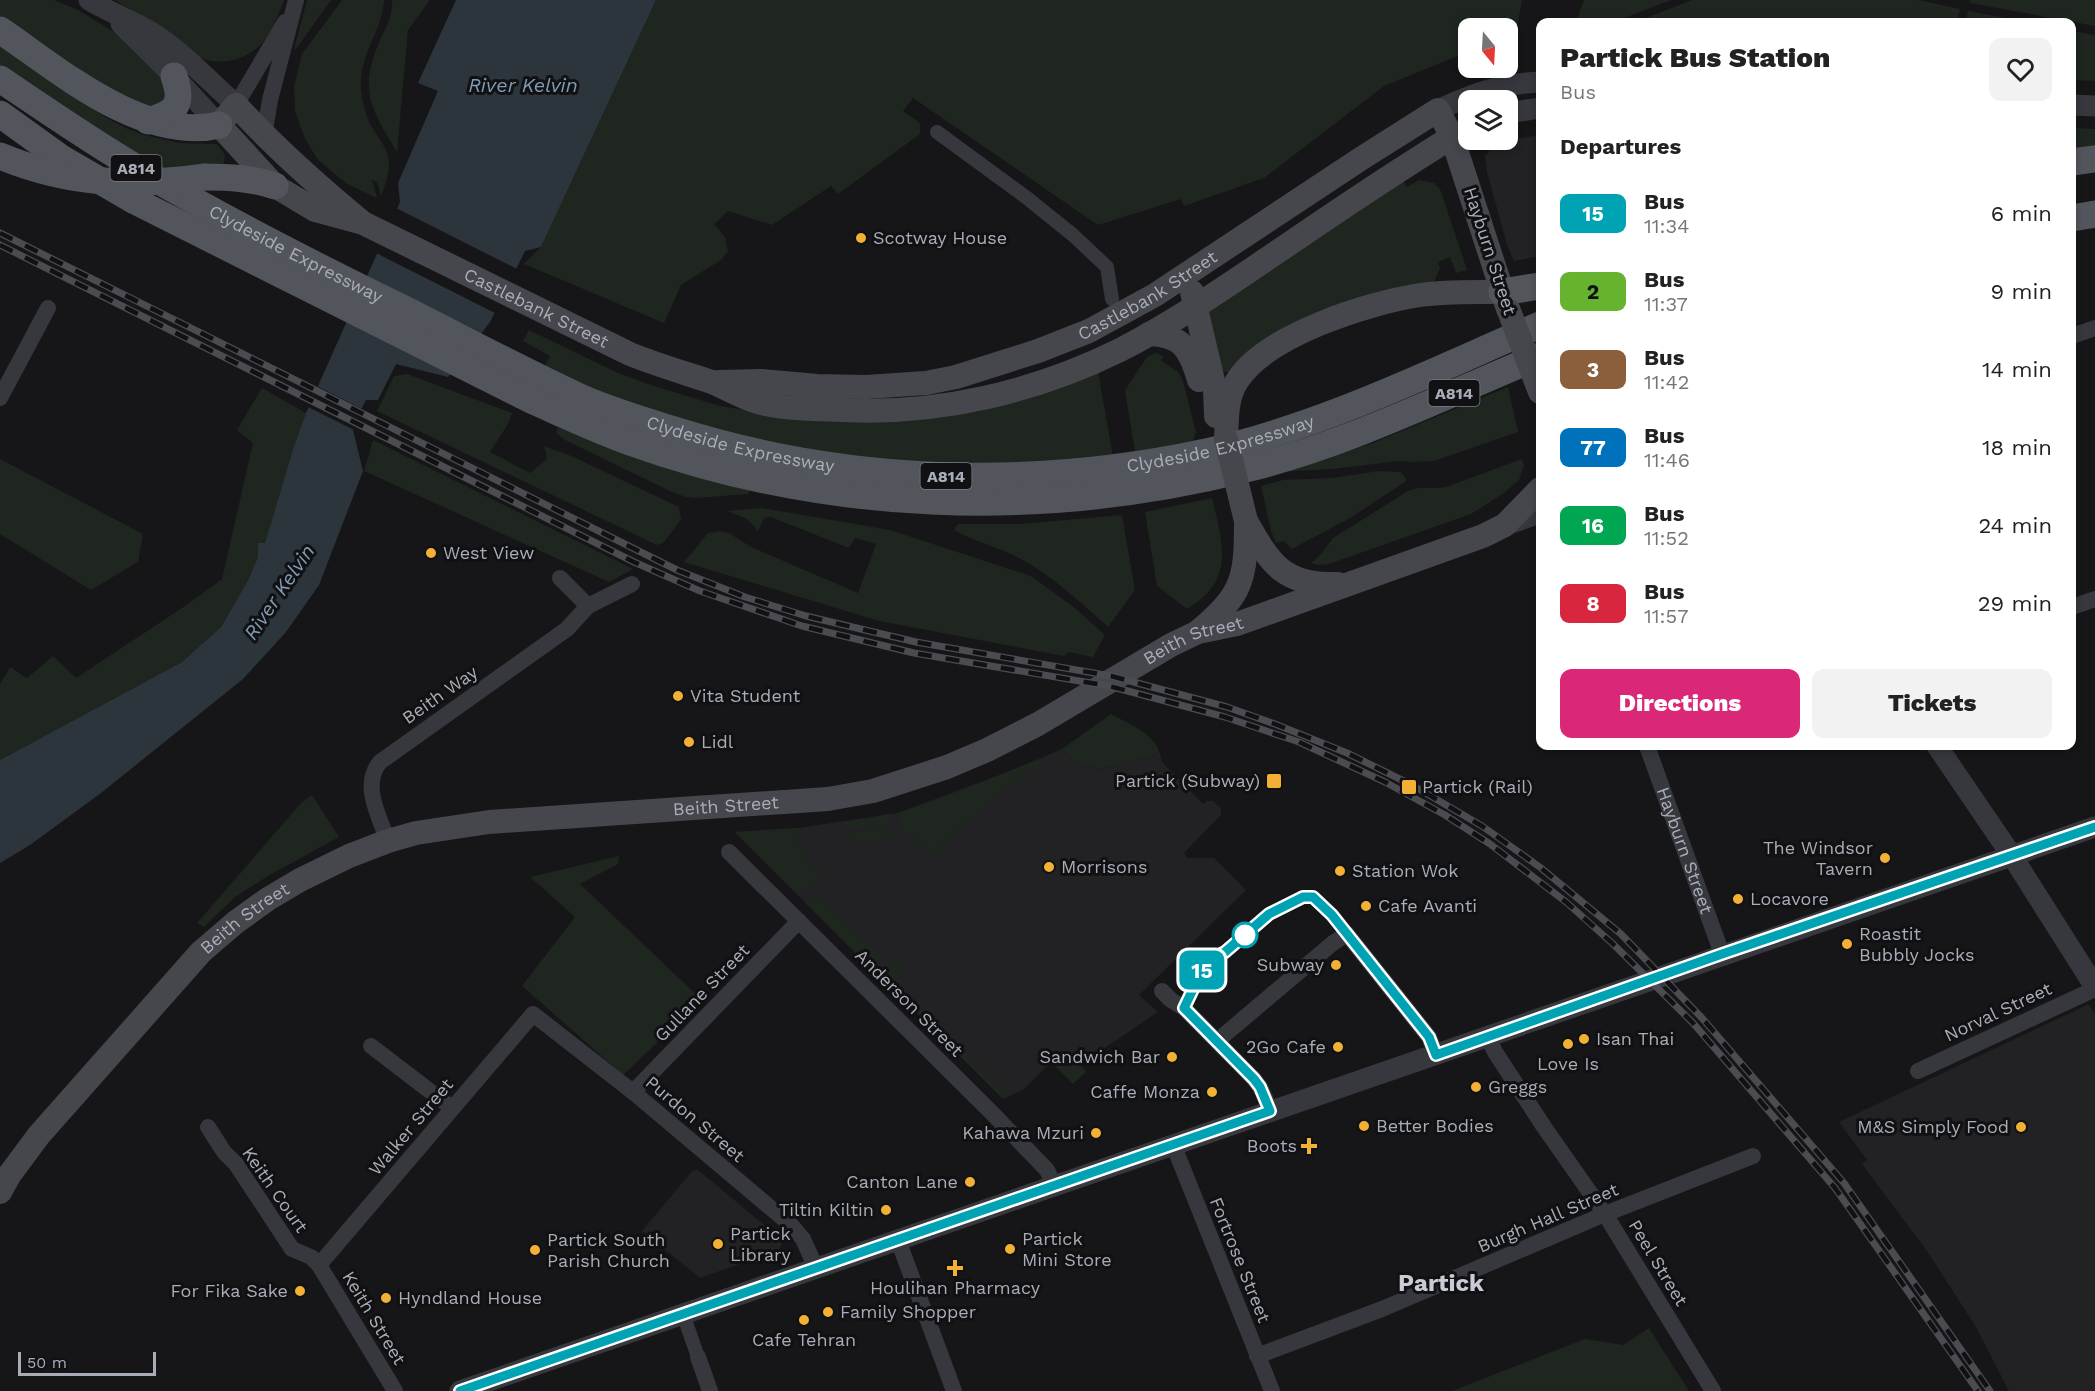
<!DOCTYPE html>
<html lang="en">
<head>
<meta charset="utf-8">
<style>
  :root { --surface:#fff; --page:#f2f2f2; --text:#222; --muted:#767676; --accent:#db2777 }
  body { margin:0; font-family:"Work Sans",sans-serif; background:var(--page); color:var(--text); height:100vh; display:flex; flex-direction:column; font-size:22px; white-space:nowrap }
  * { box-sizing:border-box; margin:0 }
  p { font-size:20px; color:var(--muted) }
  .icon { flex:none; width:33px; height:33px; fill:none; stroke:currentColor; stroke-width:2; stroke-linecap:round; stroke-linejoin:round }
  .map { position:relative; flex:1; overflow:hidden }
  .drawer { position:absolute; left:1536px; top:18px; width:540px; height:732px; display:flex; flex-direction:column; background:var(--surface); border-radius:12px; box-shadow:0 3px 9px #0003 }
  .drawer>* { flex:none }
  .badge { padding:0 12px; border-radius:9px; font-size:21px; line-height:39px }
  .needle { width:39px; rotate:162deg }
  .tools { position:absolute; left:1458px; top:18px; display:grid; gap:12px }
  .tools a { display:grid; place-items:center; width:60px; height:60px; border-radius:12px; background:var(--surface); box-shadow:0 3px 9px #0003; font-size:30px }
  .scale { position:absolute; left:18px; bottom:15px; width:138px; box-sizing:border-box; padding-left:6px; border:3px solid #a8adb8; border-top:0; font-size:16px; line-height:21px; white-space:nowrap; color:#a8adb8; -webkit-text-stroke:4px #111113; paint-order:stroke }
  .map>.badge { position:absolute; translate:-50% -50%; box-shadow:0 0 0 3px #fff }
  h2 { padding:0 24px; font-size:22px; line-height:54px }
  .round { display:grid; place-items:center; flex:none; width:63px; height:63px; border-radius:12px; background:var(--page) }
  .overview { display:flex; align-items:center; justify-content:space-between; height:102px; padding:0 24px }
  h1 { font-size:28px; font-weight:800; line-height:45px }
  .button { display:flex; gap:12px; margin-top:auto; padding:12px 24px }
  .button a { flex:1; height:69px; border-radius:12px; background:var(--accent); color:#fff; font-size:24px; font-weight:800; line-height:69px; text-align:center }
  .button a+a { background:var(--page); color:var(--text) }
  ul { padding:0; list-style:none }
  li { display:flex; align-items:center; gap:18px; height:78px; padding:0 24px }
  li div { flex:1 }
  li b { display:block; font-size:22px }
  li em { font-style:normal }
  li .badge { min-width:66px; font-weight:700; text-align:center }
  .map>svg:first-child { display:block }
  .built { fill:#222225 }
  .green { fill:#1e261f }
  .water { fill:#2c353c }
  .pier { fill:#161618 }
  .lines { fill:none; stroke-linecap:round; stroke-linejoin:round }
  .pedestrian { stroke:#37383d; stroke-width:14 }
  .minor { stroke:#37383d; stroke-width:16 }
  .tertiary { stroke:#37383d; stroke-width:21 }
  .secondary { stroke:#45474d; stroke-width:24 }
  .primary { stroke:#53555c; stroke-width:27 }
  .rail-casing { stroke:#4a4c52; stroke-width:7 }
  .rail { stroke:#111113; stroke-width:4.5; stroke-dasharray:14; stroke-linecap:butt }
  .secondary-bridge { stroke:#45474d; stroke-width:24 }
  .primary-bridge { stroke:#53555c; stroke-width:27 }
  .line-casing { stroke:#fff; stroke-width:14 }
  .line { stroke:#00a3b4; stroke-width:9 }
  .poi-dot { fill:#f2b134; stroke:#111113; stroke-width:2 }
  .stop-dot { fill:#fff; stroke:#00a3b4; stroke-width:3 }
  .labels { text-anchor:middle; stroke-width:6; stroke-linejoin:round; paint-order:stroke }
  .shield { fill:#111113; stroke:#7b7e86; stroke-width:1.5 }
  .shield-label { font-size:16px; font-weight:bold; fill:#a8adb8 }
  .poi-label { font-size:18px; fill:#a8adb8; stroke:#111113; text-anchor:start }
  .street-label { font-size:18px; fill:#a8adb8; stroke:#111113 }
  .water-label { font-size:20px; font-style:italic; fill:#7f9bb3; stroke:#111113 }
  .district-label { font-size:24px; font-weight:bold; fill:#c9ccd4; stroke:#111113 }
</style>
</head>
<body>
<div class="map">
<svg width="2095" height="1391" viewBox="0 0 2095 1391">
  <rect width="100%" height="100%" fill="#161618"/>
  <path class="built" d="M1540,135v121l-26,5 -7,-16 -20,-73 -2,-15 6,-9 18,-8z
    M1062,749l9,11 29,9 50,-12 9,-6 3,11 41,42 4,-3h6l8,7v7l-37,38 4,5h26l32,32 -107,105 19,17 -77,52 -15,-17 -43,43 -20,9 -268,-267 63,-4 100,-15 120,-45z
    M2087,1005h2l6,9v377h-86l-33,-64 -49,-76 -65,-87 5,-4 -28,-38z
    M697,1169l83,69 2,5 -3,7 -79,28 -58,-47 51,-61 2,1z"/>
  <path class="green" d="M0,0h54l24,10 39,24 45,40 8,26 -27,11 -143,-94z
    M115,0h169c-5,13 -10,27 -18,38 -12,18 -40,29 -62,21 -14,-5 -26,-17 -39,-26 -16,-12 -32,-23 -50,-33z
    M307,0h24l-35,49h-2z
    M342,0h42c-2,32 -26,56 -23,90 1,11 4,22 8,32 7,13 20,26 20,42 0,11 -4,21 -8,32l-4,-14 -5,-2 5,18 -30,-14 -29,-24 -13,-21 -10,-28 -1,-25 8,-32z
    M392,0h38l-22,30 -11,122c-26,-43 -39,-62 -17,-112 6,-13 13,-25 12,-40z
    M656,0h866l-8,45 -6,1v-18h-40v26l-10,2 -74,30 -120,92 -80,28 -3,-7 -83,26 -185,-127 -10,13 17,12v11l-82,60 -7,-8 -59,39 -44,-14 -14,13 11,13 3,14 -7,9 -40,25 -17,38 -140,-59 17,-17z
    M1584,0h87l-57,22h-38z
    M1692,0h226l42,9 -3,13h-321z
    M1970,0h125v26l-125,-23z
    M1968,11l60,11h-62z
    M2072,31l23,4v46l-23,-1z
    M0,45l105,72 23,12 16,6 36,8 37,1 8,11 -1,8 -6,5 -52,7 -166,-107z
    M2072,128l23,1v24l-23,2z
    M1419,180l15,3 6,6 27,81 -11,3 -6,-16 -12,5 2,6 -6,14 -203,90h-7l-3,-2 -14,-59 196,-130 4,6z
    M529,330l89,43 33,12 69,21 68,11 310,-46 15,86 -51,6 -148,2 -141,-19 -156,-46 -72,-34 5,-10 -27,-15z
    M1155,353l9,3 -3,4 18,13 4,8 13,51 -3,9 -58,12 -10,-63 22,-33z
    M407,374l105,39 -4,11 -18,28 40,21 17,-14 -3,-13 25,9 110,52 2,13 -18,23 -6,2 -280,-134 17,-35z
    M1508,387l10,45 -84,29 -21,1 -14,-1 -67,8 -54,3 90,-27z
    M262,388l44,25 -12,33 -29,98 -7,-1v14l-10,23 -27,47 -39,35 -182,98v-76l10,-17 17,11 26,-22 23,22 106,-70 40,-29 31,-136 -16,-13z
    M558,427c63,26 126,46 192,63l-2,4 -52,4 -10,-1 -14,-5 -107,-52 -9,-7z
    M373,440l260,129 -24,13 -245,-111z
    M0,459l143,75 -5,28 -47,28 -91,-56z
    M1522,459l2,6 -5,15 -15,13 -33,21 -142,50 -12,1 -6,-2 10,-9 12,-16 75,-47c14,-6 24,-1 38,-4z
    M1379,471l22,1 5,7 -1,3 -55,36 -58,31 -8,-8 -8,2 -5,-12 -10,-45 22,-6 49,-2z
    M1212,498c11,46 23,83 -25,111l-30,-23 -12,-74z
    M762,508l128,22 141,46 44,32 30,27 -12,22 -25,-5 -4,4 -185,-35 -195,-59 24,-29 12,-2 9,2 22,14 107,46 18,-49 -21,-6 -6,10 -78,-31 -7,1 -6,13 -11,-12 -20,-8z
    M1122,515l13,75 -27,37c-28,-25 -55,-51 -89,-69 -21,-11 -44,-16 -65,-28l4,-6h62z
    M1111,714c16,9 43,19 48,37l-9,6 -50,12 -29,-9 -9,-11z
    M1039,759l3,5c-43,26 -74,59 -110,94l-31,-30 -3,-15 57,-20z
    M312,795l27,42 -71,39 -33,21 -31,30 -7,-4 104,-120z
    M889,814l2,10 -46,6 -1,-8z
    M891,827l5,8c-18,6 -38,14 -54,-1z
    M798,828c1,21 8,33 24,46l-23,22 -64,-64z
    M619,856l-1,8 -38,20 122,116 -79,75 -101,-89 53,-69 -45,-40z
    M815,892l68,66 -11,11 -67,-66z
    M892,960l12,12 -10,10 109,108 5,5 -5,4 -125,-125z
    M1066,1046l20,26 -13,12 -22,-22z
    M1649,1328l40,63h-237l133,-52 38,6z"/>
  <path class="water" d="M456,0h200l-115,247 -16,4 -35,71 -42,55 -52,-13 -18,36h-12l-14,26 11,45 -44,114 -33,47 -43,47 -142,114 -71,52 -30,18v-103l182,-98 39,-35 27,-47 10,-23v-14h7l29,-97 12,-33 94,-211 -2,-19 40,-92 -20,-8z"/>
  <path class="pier" d="M394,207l125,63 -22,44 -123,-62z
    M315,385l49,25 -9,16 1,5 -50,-25z"/>
  <g class="lines">
    <path class="pedestrian" d="M937,132l90,66 46,37 34,32 5,32
      M683,1314l15,43"/>
    <g class="minor">
      <path d="M236,105l49,-83"/>
      <path d="M264,136l6,-36 26,-100"/>
      <path d="M2072,336l23,-8"/>
      <path d="M0,398l48,-90"/>
      <path d="M560,578l28,28"/>
      <path d="M2072,607l23,-8"/>
      <path id="s1" d="M1647,746l75,208"/>
      <path d="M388,841c-9,-25 -27,-56 -8,-79l187,-133 21,-23 44,-22"/>
      <path d="M729,852l264,262 54,56 7,15"/>
      <path d="M1162,991l9,9 13,8 70,71 6,8 11,24"/>
      <path d="M1488,1037l7,15 49,75 61,87 108,177"/>
      <path d="M1217,1041l116,-98 14,-9 82,103 7,18"/>
      <path d="M371,1046l81,62"/>
      <path d="M1918,1071l177,-82"/>
      <path d="M633,1092l166,-171"/>
      <path d="M208,1127l16,25 12,12 56,85 19,8 8,8 76,126"/>
      <path d="M1173,1144l99,247"/>
      <path d="M898,1240l56,151"/>
      <path d="M319,1265l214,-251 100,78 158,133 12,14 13,29"/>
      <path d="M1257,1356l125,-47 223,-95 148,-58"/>
      <path d="M698,1357l12,34"/>
    </g>
    <path class="tertiary" d="M89,0c20,12 42,20 62,32 31,19 58,49 85,73
      M121,24l53,52 45,49
      M2072,105l23,1
      M1438,110c36,-17 62,-26 102,-28
      M1508,113l32,-5
      M1452,137l16,-8
      M1505,525l35,-12
      M1937,746l75,110 83,131
      M460,1391l1635,-564"/>
    <g class="secondary">
      <path id="s2" d="M363,223c-45,-37 -88,-75 -127,-118l-17,20 56,61 40,24 48,13 267,131c27,11 55,19 82,28 15,6 30,16 46,20 23,7 60,7 85,8 95,5 192,-18 277,-60 59,-30 114,-69 169,-106 54,-37 108,-73 163,-107"/>
      <path d="M1192,292l23,97 1,27"/>
      <path d="M1149,334c33,1 41,15 50,46"/>
      <path id="s3" d="M719,382l42,-1 56,5 49,1 60,-4 30,-6 82,-26 51,-20 66,-36 207,-137 76,-48 14,27 56,172"/>
      <path d="M1226,439c1,-20 0,-41 11,-58 29,-46 131,-78 183,-86 27,-4 55,-3 82,-3"/>
      <path d="M1246,521c25,44 37,64 92,63"/>
      <path d="M1200,630c43,-36 46,-52 46,-108"/>
      <path id="s4" d="M0,1192l10,-18 29,-39 162,-183 35,-30 32,-23 32,-19 49,-24 39,-15 28,-8 73,-11 339,-23 45,-8 74,-24 40,-17 51,-26 133,-79 27,-13 39,-8 246,-88 22,-11 35,-36"/>
    </g>
    <g class="primary">
      <path d="M0,30c59,40 143,113 219,95"/>
      <path id="s5" d="M0,79c46,31 92,63 140,91 84,49 170,93 258,136 62,31 123,64 186,93 28,12 58,21 87,30 173,55 358,61 535,23 117,-26 225,-80 334,-127"/>
      <path d="M0,114l61,44 74,43 398,200c32,14 64,29 97,41 198,71 413,78 616,27 102,-25 198,-73 294,-113"/>
      <path d="M148,121c28,-8 36,-16 26,-45"/>
      <path d="M2072,162l23,-3"/>
      <path d="M204,177c25,0 47,1 71,9"/>
      <path d="M2072,218l23,-4"/>
      <path d="M1502,292l38,-6"/>
    </g>
    <g class="rail-casing">
      <path id="rail" d="M0,233l677,337 68,27 61,19 59,14 51,12 195,34 116,31 48,17 72,29 65,32 70,41 59,42 80,66 81,84 142,165 146,208
        M0,245l634,317 66,29 102,35 112,27 195,33 116,31 74,25 86,40 60,33 45,29 76,58 46,41 81,80 142,165 143,203"/>
    </g>
    <use href="#rail" class="rail"/>
    <path class="secondary-bridge" d="M1509,311l31,81
      M1226,439l20,82"/>
    <path class="primary-bridge" d="M0,156c67,28 132,31 204,21"/>
  </g>
  <g class="lines">
    <g class="line-casing">
      <path id="line" d="M460,1391l810,-280 -10,-24 -6,-8 -70,-71 22,-46 19,-10 44,-38 34,-17h10l19,18 97,122 7,18 286,-101 373,-127"/>
    </g>
    <use href="#line" class="line"/>
  </g>
  <g class="poi-dot">
    <circle cx="861" cy="238" r="6"/>
    <circle cx="431" cy="553" r="6"/>
    <circle cx="678" cy="696" r="6"/>
    <circle cx="689" cy="742" r="6"/>
    <rect x="1266" y="773" width="16" height="16" rx="3"/>
    <rect x="1401" y="779" width="16" height="16" rx="3"/>
    <circle cx="1885" cy="858" r="6"/>
    <circle cx="1049" cy="867" r="6"/>
    <circle cx="1340" cy="871" r="6"/>
    <circle cx="1738" cy="899" r="6"/>
    <circle cx="1366" cy="906" r="6"/>
    <circle cx="1847" cy="944" r="6"/>
    <circle cx="1336" cy="965" r="6"/>
    <circle cx="1584" cy="1039" r="6"/>
    <circle cx="1568" cy="1044" r="6"/>
    <circle cx="1338" cy="1047" r="6"/>
    <circle cx="1172" cy="1057" r="6"/>
    <circle cx="1476" cy="1087" r="6"/>
    <circle cx="1212" cy="1092" r="6"/>
    <circle cx="1364" cy="1126" r="6"/>
    <circle cx="2021" cy="1127" r="6"/>
    <circle cx="1096" cy="1133" r="6"/>
    <path d="M1306 1137h6v6h6v6h-6v6h-6v-6h-6v-6h6z"/>
    <circle cx="970" cy="1182" r="6"/>
    <circle cx="886" cy="1210" r="6"/>
    <circle cx="718" cy="1244" r="6"/>
    <circle cx="1010" cy="1249" r="6"/>
    <circle cx="535" cy="1250" r="6"/>
    <path d="M952 1259h6v6h6v6h-6v6h-6v-6h-6v-6h6z"/>
    <circle cx="300" cy="1291" r="6"/>
    <circle cx="386" cy="1298" r="6"/>
    <circle cx="828" cy="1312" r="6"/>
    <circle cx="804" cy="1320" r="6"/>
  </g>
  <circle class="stop-dot" cx="1245" cy="935" r="12"/>
  <g class="labels">
    <g class="shield">
      <rect x="110.5" y="155" width="51" height="26" rx="4.5"/>
      <rect x="1428.5" y="380" width="51" height="26" rx="4.5"/>
      <rect x="920.5" y="463" width="51" height="26" rx="4.5"/>
    </g>
    <g class="shield-label">
      <text x="136" y="174">A814</text>
      <text x="1454" y="399">A814</text>
      <text x="946" y="482">A814</text>
    </g>
    <g class="poi-label">
      <text x="873" y="244">Scotway House</text>
      <text x="443" y="559">West View</text>
      <text x="690" y="702">Vita Student</text>
      <text x="701" y="748">Lidl</text>
      <text x="1260" y="787" text-anchor="end">Partick (Subway)</text>
      <text x="1422" y="793">Partick (Rail)</text>
      <text x="1873" y="854" text-anchor="end">The Windsor<tspan x="1873" dy="21">Tavern</tspan></text>
      <text x="1061" y="873">Morrisons</text>
      <text x="1352" y="877">Station Wok</text>
      <text x="1750" y="905">Locavore</text>
      <text x="1378" y="912">Cafe Avanti</text>
      <text x="1859" y="940">Roastit<tspan x="1859" dy="21">Bubbly Jocks</tspan></text>
      <text x="1324" y="971" text-anchor="end">Subway</text>
      <text x="1596" y="1045">Isan Thai</text>
      <text x="1326" y="1053" text-anchor="end">2Go Cafe</text>
      <text x="1160" y="1063" text-anchor="end">Sandwich Bar</text>
      <text x="1568" y="1070" text-anchor="middle">Love Is</text>
      <text x="1488" y="1093">Greggs</text>
      <text x="1200" y="1098" text-anchor="end">Caffe Monza</text>
      <text x="1376" y="1132">Better Bodies</text>
      <text x="2009" y="1133" text-anchor="end">M&amp;S Simply Food</text>
      <text x="1084" y="1139" text-anchor="end">Kahawa Mzuri</text>
      <text x="1297" y="1152" text-anchor="end">Boots</text>
      <text x="958" y="1188" text-anchor="end">Canton Lane</text>
      <text x="874" y="1216" text-anchor="end">Tiltin Kiltin</text>
      <text x="730" y="1240">Partick<tspan x="730" dy="21">Library</tspan></text>
      <text x="1022" y="1245">Partick<tspan x="1022" dy="21">Mini Store</tspan></text>
      <text x="547" y="1246">Partick South<tspan x="547" dy="21">Parish Church</tspan></text>
      <text x="955" y="1294" text-anchor="middle">Houlihan Pharmacy</text>
      <text x="288" y="1297" text-anchor="end">For Fika Sake</text>
      <text x="398" y="1304">Hyndland House</text>
      <text x="840" y="1318">Family Shopper</text>
      <text x="804" y="1346" text-anchor="middle">Cafe Tehran</text>
    </g>
    <g class="street-label">
      <text transform="translate(1490 251) rotate(72)" y="6">Hayburn Street</text>
      <text dy="6" stroke="none"><textPath href="#s5" startOffset="344">Clydeside Expressway</textPath></text>
      <text dy="6" stroke="none"><textPath href="#s3" startOffset="447">Castlebank Street</textPath></text>
      <text dy="6" stroke="none"><textPath href="#s2" startOffset="572">Castlebank Street</textPath></text>
      <text dy="6" stroke="none"><textPath href="#s5" startOffset="830">Clydeside Expressway</textPath></text>
      <text dy="6" stroke="none"><textPath href="#s5" startOffset="1316">Clydeside Expressway</textPath></text>
      <text dy="6" stroke="none"><textPath href="#s4" startOffset="1377">Beith Street</textPath></text>
      <text transform="translate(440 695) rotate(-35)" y="6">Beith Way</text>
      <text dy="6" stroke="none"><textPath href="#s4" startOffset="873">Beith Street</textPath></text>
      <text dy="6" stroke="none"><textPath href="#s1" startOffset="111">Hayburn Street</textPath></text>
      <text dy="6" stroke="none"><textPath href="#s4" startOffset="369">Beith Street</textPath></text>
      <text transform="translate(702 993) rotate(-46)" y="6">Gullane Street</text>
      <text transform="translate(909 1003) rotate(45)" y="6">Anderson Street</text>
      <text transform="translate(1998 1012) rotate(-25)" y="6">Norval Street</text>
      <text transform="translate(695 1119) rotate(40)" y="6">Purdon Street</text>
      <text transform="translate(411 1127) rotate(-50)" y="6">Walker Street</text>
      <text transform="translate(275 1190) rotate(55)" y="6">Keith Court</text>
      <text transform="translate(1548 1218) rotate(-23)" y="6">Burgh Hall Street</text>
      <text transform="translate(1240 1260) rotate(68)" y="6">Fortrose Street</text>
      <text transform="translate(1658 1263) rotate(59)" y="6">Peel Street</text>
      <text transform="translate(374 1318) rotate(59)" y="6">Keith Street</text>
    </g>
    <g class="water-label">
      <text x="523" y="92">River Kelvin</text>
      <text transform="translate(279 592) rotate(-56)" y="7">River Kelvin</text>
    </g>
    <g class="district-label">
      <text x="1441" y="1291">Partick</text>
    </g>
  </g>
</svg>
<div class="tools">
<a><svg class="needle" viewBox="-14 -14 28 28"><path d="M0-13l5 13h-10z" fill="#e53935"/><path d="M0 13l5-13h-10z" fill="#767676"/></svg></a>
<a><svg class="icon" aria-label="layers" viewBox="0 0 24 24"><path d="M12 4l9 5-9 5-9-5zM3 14l9 5 9-5"/></svg></a>
</div>
<div class="scale">50 m</div>
<b class="badge" style="left:1202px;top:970px;background:#00a3b4;color:#fff">15</b>
<section class="drawer">
<div class="overview"><div><h1>Partick Bus Station</h1><p>Bus</p></div><a class="round"><svg class="icon" aria-label="heart" viewBox="0 0 24 24"><path d="M12 20l-8-8c-3-5 5-10 8-4 3-6 11-1 8 4z"/></svg></a></div>
<h2>Departures</h2>
<ul>
<li><span class="badge" style="background:#00a3b4;color:#fff">15</span><div><b>Bus</b><p>11:34</p></div><em>6 min</em></li>
<li><span class="badge" style="background:#65b32e;color:#111">2</span><div><b>Bus</b><p>11:37</p></div><em>9 min</em></li>
<li><span class="badge" style="background:#8b5e3c;color:#fff">3</span><div><b>Bus</b><p>11:42</p></div><em>14 min</em></li>
<li><span class="badge" style="background:#0072bc;color:#fff">77</span><div><b>Bus</b><p>11:46</p></div><em>18 min</em></li>
<li><span class="badge" style="background:#00a651;color:#fff">16</span><div><b>Bus</b><p>11:52</p></div><em>24 min</em></li>
<li><span class="badge" style="background:#d7263d;color:#fff">8</span><div><b>Bus</b><p>11:57</p></div><em>29 min</em></li>
</ul>
<div class="button"><a>Directions</a><a>Tickets</a></div>
</section>
</div>
</body>
</html>
